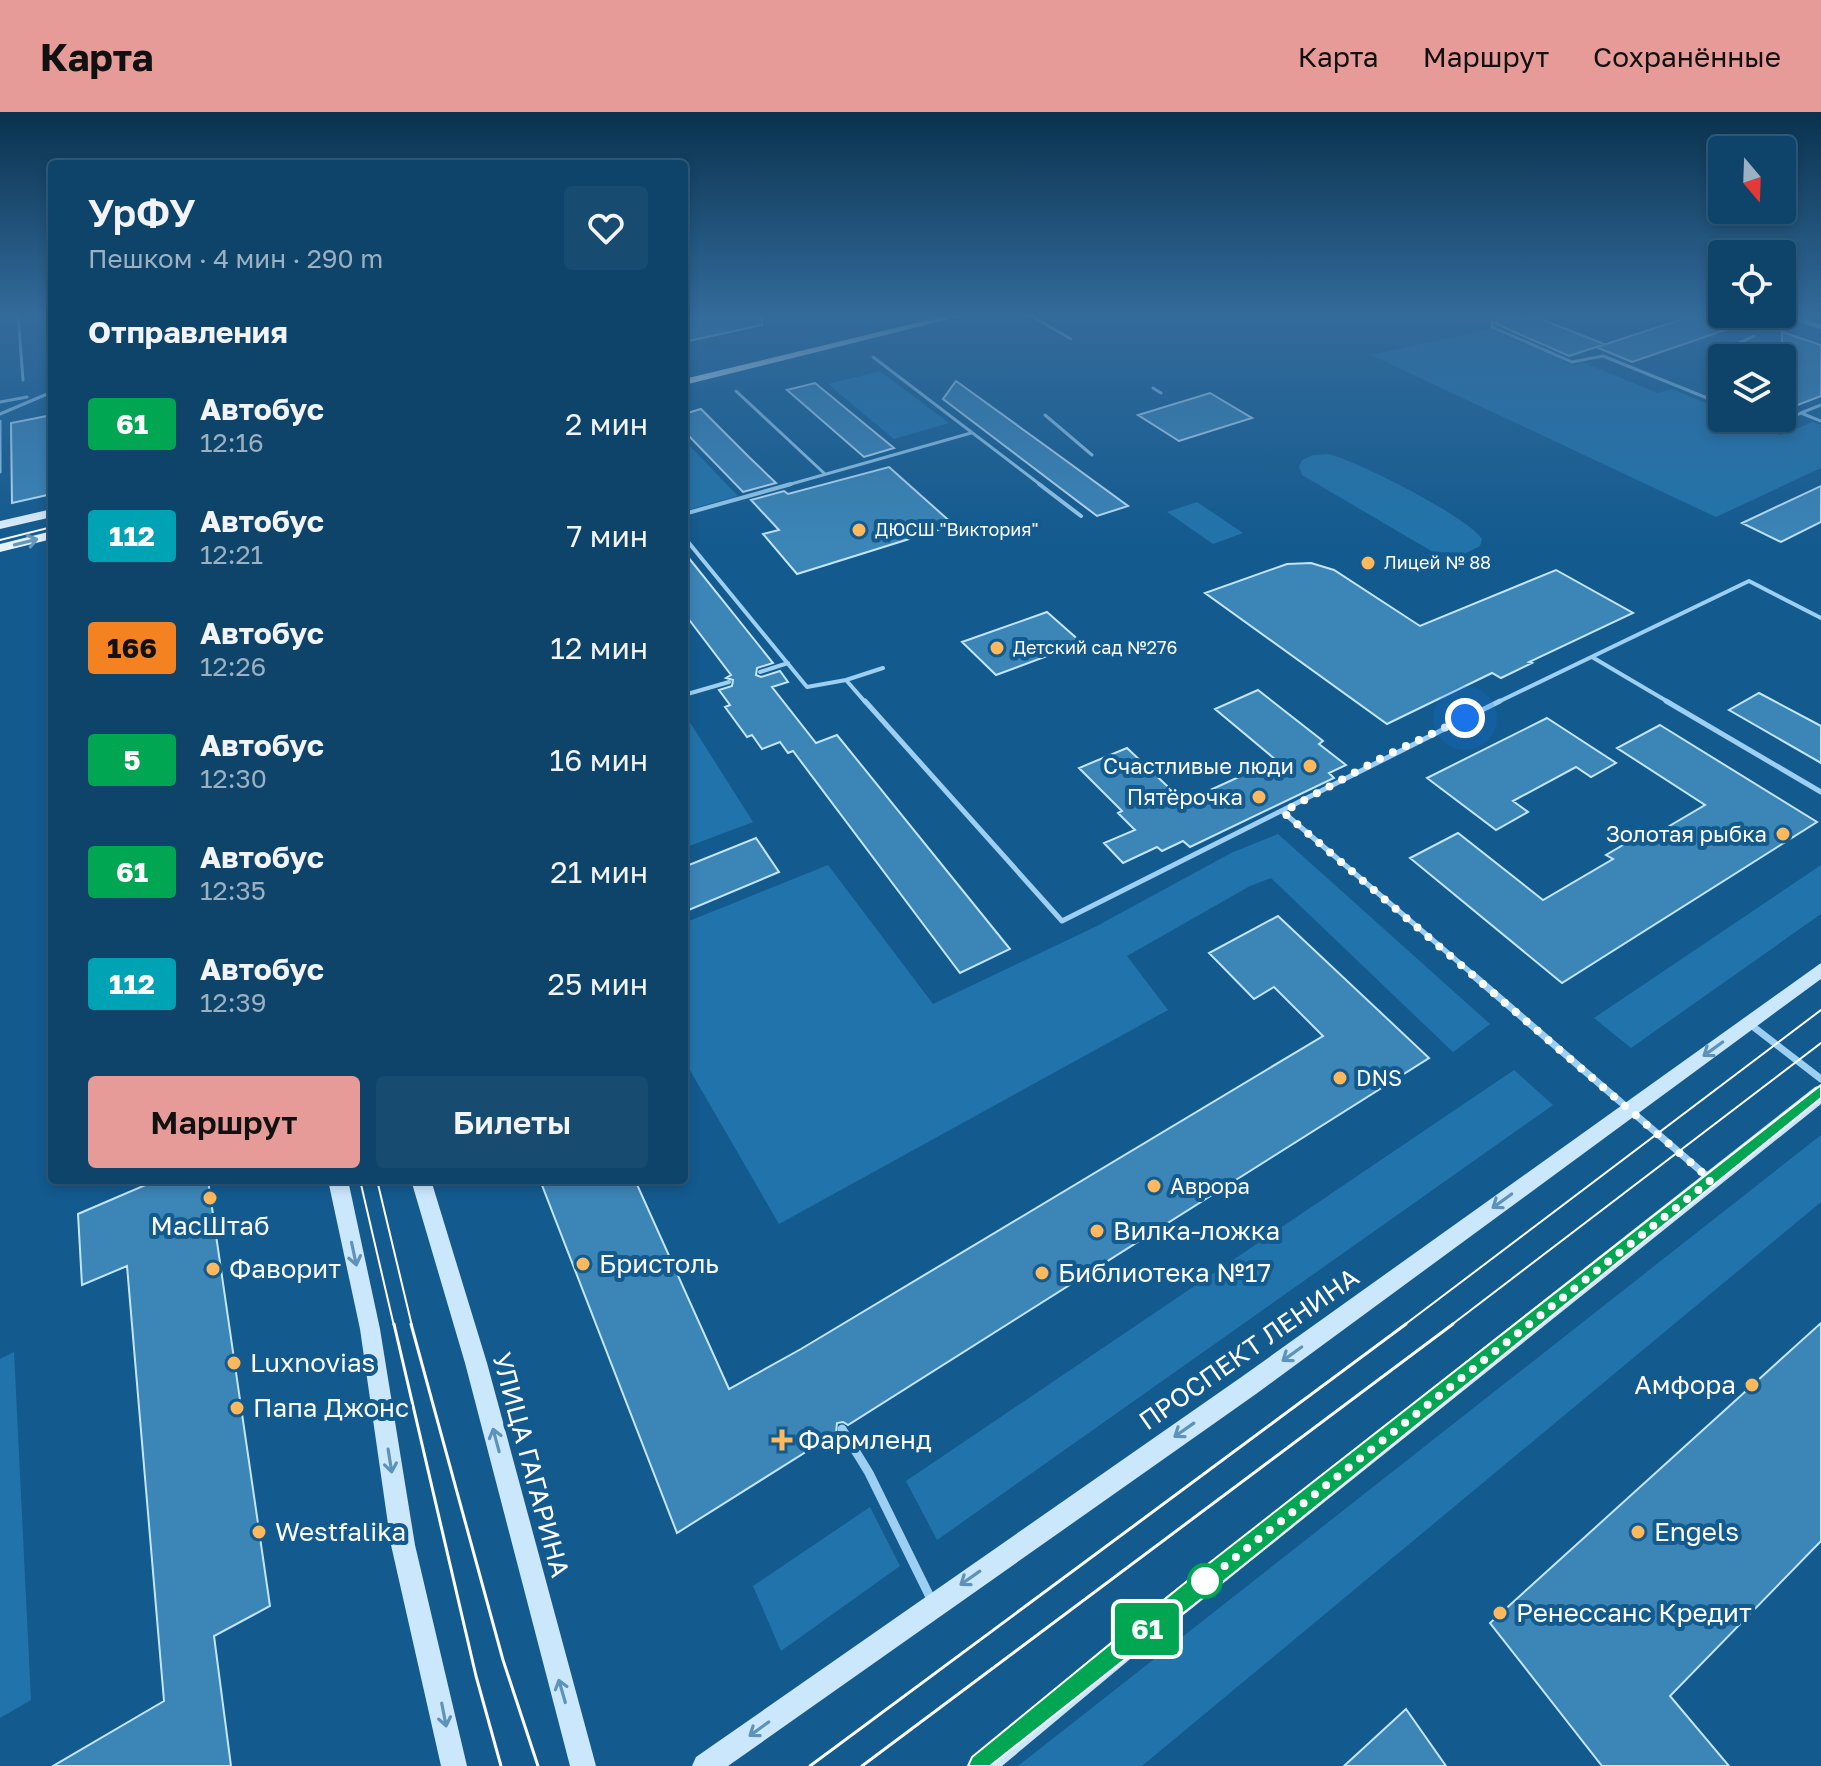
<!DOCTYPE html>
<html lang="ru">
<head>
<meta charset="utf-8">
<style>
  :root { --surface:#0e446a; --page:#174b70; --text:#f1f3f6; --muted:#9bb0c1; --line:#2e5c7e; --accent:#e69b98 }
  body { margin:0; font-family:"Golos Text",sans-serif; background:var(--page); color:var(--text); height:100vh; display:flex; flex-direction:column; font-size:30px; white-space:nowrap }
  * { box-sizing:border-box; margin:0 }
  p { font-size:26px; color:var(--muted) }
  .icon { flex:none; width:44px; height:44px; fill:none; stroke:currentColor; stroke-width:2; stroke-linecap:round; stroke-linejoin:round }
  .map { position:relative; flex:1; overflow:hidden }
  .panel { position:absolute; left:48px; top:48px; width:640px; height:1024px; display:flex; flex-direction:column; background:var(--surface); border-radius:8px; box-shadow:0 4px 12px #0003,0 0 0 2px var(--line) }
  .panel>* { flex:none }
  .badge { padding:0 16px; border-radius:6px; font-size:28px; line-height:52px }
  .needle { width:52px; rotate:161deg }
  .fabs { position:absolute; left:1708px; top:24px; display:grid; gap:16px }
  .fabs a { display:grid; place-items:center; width:88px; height:88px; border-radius:8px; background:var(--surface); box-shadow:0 4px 12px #0003,0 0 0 2px var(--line); font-size:40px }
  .you { position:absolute; width:40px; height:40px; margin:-20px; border:6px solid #fff; border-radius:50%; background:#1a73e8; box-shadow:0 0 0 12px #1a73e833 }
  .map>.badge { position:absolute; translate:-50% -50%; box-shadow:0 0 0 4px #fff }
  h2 { padding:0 40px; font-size:30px; line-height:72px }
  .round { display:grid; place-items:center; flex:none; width:84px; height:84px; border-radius:8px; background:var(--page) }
  .headline { display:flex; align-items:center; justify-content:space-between; height:136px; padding:0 40px }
  h1 { font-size:38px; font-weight:600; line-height:60px }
  .cta { display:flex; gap:16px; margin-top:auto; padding:16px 40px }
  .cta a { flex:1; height:92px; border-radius:8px; background:var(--accent); color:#111; font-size:32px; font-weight:600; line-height:92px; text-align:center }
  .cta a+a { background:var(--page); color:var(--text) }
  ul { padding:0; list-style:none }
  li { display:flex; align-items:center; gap:24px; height:112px; padding:0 40px }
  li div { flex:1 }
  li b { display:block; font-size:30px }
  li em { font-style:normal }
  li .badge { min-width:88px; font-weight:700; text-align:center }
  header { display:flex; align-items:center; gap:48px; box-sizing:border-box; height:112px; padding:0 40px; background:var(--accent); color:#111 }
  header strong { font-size:38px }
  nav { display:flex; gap:44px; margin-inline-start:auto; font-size:28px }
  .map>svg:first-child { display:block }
  .green { fill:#2174ab }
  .building { fill:#3b85b7; stroke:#c3e5fc; stroke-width:2 }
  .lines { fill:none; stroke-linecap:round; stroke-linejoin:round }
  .lane-far4 { stroke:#9ccff1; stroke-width:3 }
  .lane-far3 { stroke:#9ccff1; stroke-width:4 }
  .lane-far2 { stroke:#9ccff1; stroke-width:5 }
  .lane-far1 { stroke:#9ccff1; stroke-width:7 }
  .lane { stroke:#9ccff1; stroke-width:9 }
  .street { stroke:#9ccff1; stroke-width:5 }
  .secondary { fill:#cbe7fc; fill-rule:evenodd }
  .primary { fill:#e6f4ff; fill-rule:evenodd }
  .tram-far1 { stroke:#fff; stroke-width:2 }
  .tram { stroke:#fff; stroke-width:3 }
  .oneway { stroke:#6798bb }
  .oneway2 { stroke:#5d92ba }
  .line { fill:#00a651; stroke:#fff; stroke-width:2 }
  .walk { stroke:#fff; stroke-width:8; stroke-dasharray:0 14.4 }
  .poi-dot { fill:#ffb85c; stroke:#135a8e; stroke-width:3 }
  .stop-dot { fill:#fff; stroke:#00a651; stroke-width:4 }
  .labels { text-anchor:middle; stroke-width:8; stroke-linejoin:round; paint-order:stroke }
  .far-poi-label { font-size:18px; fill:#fff; stroke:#135a8e; text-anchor:start }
  .poi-label { font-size:22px; fill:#fff; stroke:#135a8e; text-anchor:end }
  .near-poi-label { font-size:26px; fill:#fff; stroke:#135a8e; text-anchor:start }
  .near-street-label { font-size:26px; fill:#fff; stroke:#135a8e }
</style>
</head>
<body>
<header>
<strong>Карта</strong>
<nav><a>Карта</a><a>Маршрут</a><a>Сохранённые</a></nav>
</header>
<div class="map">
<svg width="1821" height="1654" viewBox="0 0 1821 1654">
  <rect width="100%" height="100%" fill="#135a8e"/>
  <path class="green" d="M1490,217l84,36 8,-3 76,31 14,-4 50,21v8h18l40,17 33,-13 8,3v43l-105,49 -345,-162z
    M880,259l69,52 -55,16 -66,-55z
    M684,328l54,56 -54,15z
    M1329,342c28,7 139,63 153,85l-2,7 -14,7 -33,-1 -131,-77 -3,-8 3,-7 11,-5z
    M1197,390l46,31 -30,11 -46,-32z
    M684,601l69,109 -69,26z
    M1278,722l212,190 -37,28 -182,-174 -21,8 -123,70 41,54 -389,214 -95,-164v-137l144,-58 105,139 162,-77 138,-75z
    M1821,753v49l-190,134 -37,-30z
    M1514,958l39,35 -616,435 -31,-59z
    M1821,1023v67l-679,564h-124z
    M14,1240l17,348 -31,18v-359z
    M870,1395l30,59 -119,85 -28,-65z"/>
  <path class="building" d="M696,202h65l1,11 -78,17v-26z
    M1499,202h29l76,30 -7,3 101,-33h61l1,4 -128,44 -36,-15 -27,9 -73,-32z
    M1782,220l39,13v51l-39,15z
    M956,269l94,68 78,57 -31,10 -154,-117z
    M815,271l79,65 -30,9 -77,-67z
    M1210,281l42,25 -73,23 -41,-26z
    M701,297l49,49 26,25 -33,9 -59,-61v-17z
    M52,303v79l-40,9 -1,-80z
    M889,355l65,58 -157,49 -34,-40 16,-4 -28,-30 33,-9 4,3z
    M1821,374v36l-40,20 -39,-19z
    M684,440l89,111 -16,5 -1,7 5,2 19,-6 8,11 -16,5 44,56 21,-8 173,214 -50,24 -167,-222 -5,2 -8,-11 -18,7 -10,-14 -5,2 -22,-30 5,-2 -11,-15 13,-4 1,-6 -7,-2 5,-3 -47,-62z
    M1311,451l23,7 86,56 136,-56 77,43 -104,49 3,1 -31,15 -9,-5 -105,51 -182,-131 82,-29z
    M1047,500l35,31 -86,32 -34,-33z
    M1258,578l65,51 -4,3 27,21 -17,8 5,5 -144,69 -7,-6 -21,10 -5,-4 -34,16 -19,-20 31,-13 -17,-17 4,-2 -43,-43 48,-20 57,54 92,-42 -61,-51z
    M1759,581l62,33v37l-92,-53z
    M1547,606l69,45 -25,14 -15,-10 -63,34 15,11 -32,18 -69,-52z
    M1660,613l157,97 -255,161 -152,-125 48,-25 85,67 70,-41 -7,-4 17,-10 12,-8 7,5 63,-37 -88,-57z
    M756,726l23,34 -95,40v-45z
    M1278,804l151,142 -581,367 -5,-3 -6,1 -1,10 -159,100 -137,-353h95l94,209 72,-40 522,-313 -49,-49 -20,12 -45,-46z
    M157,1068h51l62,426 -56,30 17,130h-178l111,-65 -37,-435 -45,19 -4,-71z
    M1821,1211v218l-151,155 59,70h-127l-112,-143z
    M1406,1597l40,57h-102z"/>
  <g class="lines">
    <path class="lane-far4" d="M18,202l5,66
      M1028,202l43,25
      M1492,209v6l80,35 31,-6 119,48
      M1777,217l23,-10
      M1721,239l33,-15
      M873,245l169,129
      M1153,276l8,5
      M736,279l89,83
      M0,290l27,-5
      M1821,293l-20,8 20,8
      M0,302l52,-22
      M1045,303l47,40
      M1758,306l17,7 26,-12
      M0,309v51
      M784,374l187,-53"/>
    <path class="lane-far3" d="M1039,372l42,32
      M684,402l107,-30
      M684,425l123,150 39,-7 37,-12
      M1592,545l78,46
      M760,560l28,-9
      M846,568l20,23
      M684,583l45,-13
      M1496,591l253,-122 72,37"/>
    <path class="lane-far2" d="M865,589l197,220 438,-220
      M1666,589l155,91
      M1283,700l193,165"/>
    <path class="lane-far1" d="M1473,863l236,203
      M1751,913l70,54"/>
    <path class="lane" d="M842,1317l27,44 62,126"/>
    <path class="street" d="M1784,202l37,13"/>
    <path class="secondary" d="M1821,851v16l-565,415 -528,372h-36l4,-9 544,-379z
      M1821,973v19l-650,521 -169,141h-34l4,-9 181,-150 662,-520z
      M328,1068h20l32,149 35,216 52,221h-26l-50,-221 -31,-216z
      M411,1068h20l56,183 109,403h-26l-105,-403z"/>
    <path class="primary" d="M953,202h17l-286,71v-6z
      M52,397v8l-52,12v-8z
      M52,419v8l-52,13v-8z"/>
    <path class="tram-far1" d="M0,428l52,-13
      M360,1068l34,146
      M377,1068l35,146
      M1403,1214l418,-316
      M1450,1214l371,-283"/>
    <path class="tram" d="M394,1212l82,352 25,90
      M411,1212l92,336 35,106
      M810,1654l596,-442
      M862,1654l591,-442"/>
  </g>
  <defs><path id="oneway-shaft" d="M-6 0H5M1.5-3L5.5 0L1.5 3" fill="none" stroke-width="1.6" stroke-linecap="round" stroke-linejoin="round" transform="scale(2)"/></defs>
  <use class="oneway" href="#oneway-shaft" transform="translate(26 430) rotate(-14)"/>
  <g class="oneway2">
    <use href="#oneway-shaft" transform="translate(1713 937) rotate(144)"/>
    <use href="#oneway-shaft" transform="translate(1502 1089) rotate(144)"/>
    <use href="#oneway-shaft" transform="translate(354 1142) rotate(78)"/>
    <use href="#oneway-shaft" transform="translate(1292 1242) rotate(144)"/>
    <use href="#oneway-shaft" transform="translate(1184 1318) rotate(145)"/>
    <use href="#oneway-shaft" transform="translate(496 1328) rotate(-105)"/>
    <use href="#oneway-shaft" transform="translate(390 1349) rotate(81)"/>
    <use href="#oneway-shaft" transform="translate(970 1466) rotate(145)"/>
    <use href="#oneway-shaft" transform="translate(562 1579) rotate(-106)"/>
    <use href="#oneway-shaft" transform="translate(444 1603) rotate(79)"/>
    <use href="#oneway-shaft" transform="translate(759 1617) rotate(144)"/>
  </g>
  <linearGradient id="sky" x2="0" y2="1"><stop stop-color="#0a324e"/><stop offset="0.47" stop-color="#336b9b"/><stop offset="1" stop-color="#336b9b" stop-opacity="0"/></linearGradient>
  <rect width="1821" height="433" fill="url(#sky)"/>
  <path class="line" d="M1821,973v13l-597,483 -234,185h-22l4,-9 236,-193z"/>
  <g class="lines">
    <path class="walk" d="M1205,1469l-7,6 513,-407 -428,-368 100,-55 82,-39"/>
  </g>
  <g class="poi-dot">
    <circle cx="859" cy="418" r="8"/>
    <circle cx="1368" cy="451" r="8"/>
    <circle cx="997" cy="536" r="8"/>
    <circle cx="1310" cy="654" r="8"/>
    <circle cx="1259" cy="685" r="8"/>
    <circle cx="1783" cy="722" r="8"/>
    <circle cx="1340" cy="966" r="8"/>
    <circle cx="1154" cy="1074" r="8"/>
    <circle cx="210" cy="1086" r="8"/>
    <circle cx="1097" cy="1119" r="8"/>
    <circle cx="583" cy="1152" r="8"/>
    <circle cx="213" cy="1157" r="8"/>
    <circle cx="1042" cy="1161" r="8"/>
    <circle cx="234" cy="1251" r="8"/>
    <circle cx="1752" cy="1273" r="8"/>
    <circle cx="237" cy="1296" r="8"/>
    <path d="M778 1316h8v8h8v8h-8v8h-8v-8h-8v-8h8z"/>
    <circle cx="259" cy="1420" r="8"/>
    <circle cx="1638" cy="1420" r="8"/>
    <circle cx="1500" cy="1501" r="8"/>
  </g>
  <circle class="stop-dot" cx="1205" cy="1469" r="16"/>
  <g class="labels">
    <g class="far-poi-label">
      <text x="875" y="424">ДЮСШ "Виктория"</text>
      <text x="1384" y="457">Лицей № 88</text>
      <text x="1013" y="542">Детский сад №276</text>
    </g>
    <g class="poi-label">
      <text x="1294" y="662">Счастливые люди</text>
      <text x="1243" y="693">Пятёрочка</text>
      <text x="1767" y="730">Золотая рыбка</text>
      <text x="1356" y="974" text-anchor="start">DNS</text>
      <text x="1170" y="1082" text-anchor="start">Аврора</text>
    </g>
    <g class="near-poi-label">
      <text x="210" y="1123" text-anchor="middle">МасШтаб</text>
      <text x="1113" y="1128">Вилка-ложка</text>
      <text x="599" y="1161">Бристоль</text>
      <text x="229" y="1166">Фаворит</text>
      <text x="1058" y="1170">Библиотека №17</text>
      <text x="250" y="1260">Luxnovias</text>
      <text x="1736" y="1282" text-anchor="end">Амфора</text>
      <text x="253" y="1305">Папа Джонс</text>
      <text x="798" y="1337">Фармленд</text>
      <text x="275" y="1429">Westfalika</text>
      <text x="1654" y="1429">Engels</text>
      <text x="1516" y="1510">Ренессанс Кредит</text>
    </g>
    <g class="near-street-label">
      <text transform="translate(1249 1237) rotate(-35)" y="9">ПРОСПЕКТ ЛЕНИНА</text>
      <text transform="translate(531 1353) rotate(75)" y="9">УЛИЦА ГАГАРИНА</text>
    </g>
  </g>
</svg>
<div class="fabs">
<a><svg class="needle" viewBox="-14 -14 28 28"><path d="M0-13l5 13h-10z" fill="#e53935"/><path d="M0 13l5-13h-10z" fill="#9bb0c1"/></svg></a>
<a><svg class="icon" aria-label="locate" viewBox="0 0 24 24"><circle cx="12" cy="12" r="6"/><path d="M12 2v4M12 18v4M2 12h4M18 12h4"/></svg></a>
<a><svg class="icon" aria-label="layers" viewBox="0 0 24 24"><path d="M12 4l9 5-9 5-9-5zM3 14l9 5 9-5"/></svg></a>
</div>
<div class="you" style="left:1465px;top:606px"></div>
<b class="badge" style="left:1147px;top:1517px;background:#00a651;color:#fff">61</b>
<section class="panel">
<div class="headline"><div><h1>УрФУ</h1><p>Пешком · 4 мин · 290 m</p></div><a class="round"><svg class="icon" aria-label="heart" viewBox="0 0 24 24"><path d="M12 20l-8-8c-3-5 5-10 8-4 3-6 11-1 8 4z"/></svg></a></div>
<h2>Отправления</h2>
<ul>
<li><span class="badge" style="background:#00a651;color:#fff">61</span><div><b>Автобус</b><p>12:16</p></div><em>2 мин</em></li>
<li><span class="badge" style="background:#00a3b4;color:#fff">112</span><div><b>Автобус</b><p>12:21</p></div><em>7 мин</em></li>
<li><span class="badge" style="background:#f58220;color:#111">166</span><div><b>Автобус</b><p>12:26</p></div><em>12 мин</em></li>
<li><span class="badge" style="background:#00a651;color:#fff">5</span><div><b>Автобус</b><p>12:30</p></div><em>16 мин</em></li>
<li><span class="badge" style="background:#00a651;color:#fff">61</span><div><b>Автобус</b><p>12:35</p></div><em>21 мин</em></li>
<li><span class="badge" style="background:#00a3b4;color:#fff">112</span><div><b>Автобус</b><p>12:39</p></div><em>25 мин</em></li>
</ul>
<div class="cta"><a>Маршрут</a><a>Билеты</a></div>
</section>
</div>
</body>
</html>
